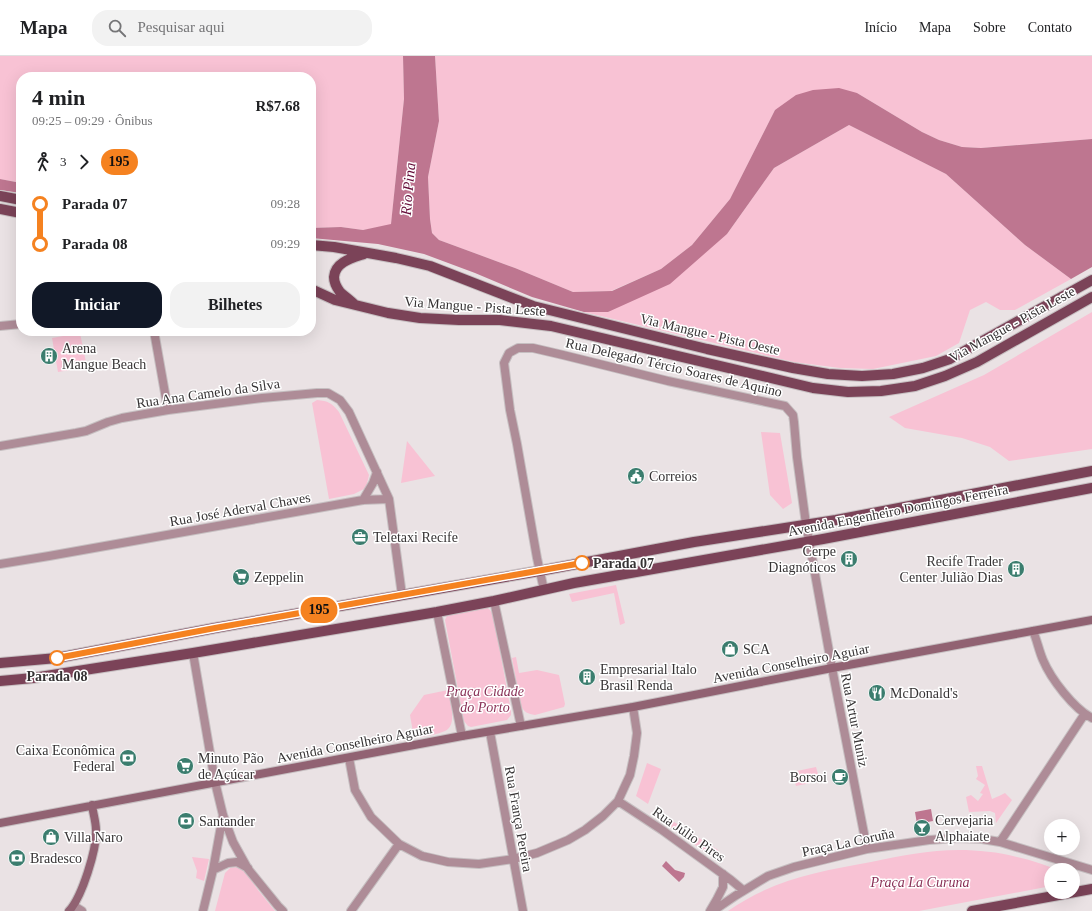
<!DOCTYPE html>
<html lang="pt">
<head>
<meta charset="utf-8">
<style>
  :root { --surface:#fff; --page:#f2f2f2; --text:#202124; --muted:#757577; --line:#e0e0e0; --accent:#111827 }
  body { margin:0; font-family:Georgia,serif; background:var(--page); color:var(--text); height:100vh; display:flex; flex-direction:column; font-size:15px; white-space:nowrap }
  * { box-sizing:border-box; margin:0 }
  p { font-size:13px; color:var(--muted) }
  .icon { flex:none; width:22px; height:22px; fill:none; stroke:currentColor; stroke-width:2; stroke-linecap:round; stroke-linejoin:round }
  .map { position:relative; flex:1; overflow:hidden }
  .panel { position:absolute; left:16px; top:16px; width:300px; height:264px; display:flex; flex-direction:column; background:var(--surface); border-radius:16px; box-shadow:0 4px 16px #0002 }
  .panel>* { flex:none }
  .badge { padding:0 8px; border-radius:13px; font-size:14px; line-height:26px }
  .buttons { position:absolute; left:1044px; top:763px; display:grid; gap:8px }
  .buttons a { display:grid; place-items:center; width:36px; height:36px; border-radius:50%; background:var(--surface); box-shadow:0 4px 16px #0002; font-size:20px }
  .map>.badge { position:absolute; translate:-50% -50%; box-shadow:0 0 0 2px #fff }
  .legs { display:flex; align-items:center; gap:6px; height:44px; padding:0 16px; font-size:13px }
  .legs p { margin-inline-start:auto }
  .head { display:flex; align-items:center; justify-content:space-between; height:68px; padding:0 16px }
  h1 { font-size:22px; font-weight:700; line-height:30px }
  .button { display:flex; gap:8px; margin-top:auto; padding:8px 16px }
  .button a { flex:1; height:46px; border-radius:16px; background:var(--accent); color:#fff; font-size:16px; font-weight:700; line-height:46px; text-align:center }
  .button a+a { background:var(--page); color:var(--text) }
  ul { padding:0 16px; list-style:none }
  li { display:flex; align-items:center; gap:14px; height:40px; font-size:15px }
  li i { display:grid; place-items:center; width:6px; height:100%; margin:0 5px; background:currentColor }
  li i::after { content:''; width:10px; height:10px; margin:-5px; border:3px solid; border-radius:50%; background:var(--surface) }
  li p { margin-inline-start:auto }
  li:first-child i { background:linear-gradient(#0000 50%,currentColor 0) }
  li:last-child i { background:linear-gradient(currentColor 50%,#0000 0) }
  header { display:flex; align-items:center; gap:24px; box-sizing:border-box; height:56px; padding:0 20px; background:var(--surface); border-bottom:1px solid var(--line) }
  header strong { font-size:19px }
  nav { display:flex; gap:22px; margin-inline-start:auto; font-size:14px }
  .search { width:280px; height:36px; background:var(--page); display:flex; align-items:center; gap:10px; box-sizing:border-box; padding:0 14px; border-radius:16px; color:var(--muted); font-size:15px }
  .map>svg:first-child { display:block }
  .green { fill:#f8c2d4 }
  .water { fill:#be7690 }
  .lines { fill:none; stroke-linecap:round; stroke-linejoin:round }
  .street-casing { stroke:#c6bfc1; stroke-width:10 }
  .secondary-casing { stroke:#c6bfc1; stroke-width:10 }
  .primary-casing { stroke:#c6bfc1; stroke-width:12 }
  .street { stroke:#ae8c97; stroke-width:8 }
  .secondary { stroke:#916272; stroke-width:8 }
  .primary { stroke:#7b4358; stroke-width:10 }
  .line-1-casing { stroke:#fff; stroke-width:9 }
  .line-1 { stroke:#f58220; stroke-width:6 }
  .stop-1-dot { fill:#fff; stroke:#f58220; stroke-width:2 }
  .labels { text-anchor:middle; stroke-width:3; stroke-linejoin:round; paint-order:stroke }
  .street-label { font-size:14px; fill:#363334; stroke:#fff }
  .poi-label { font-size:14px; fill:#363334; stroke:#fff; text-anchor:start }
  .stop-label { font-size:14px; font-weight:bold; fill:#363334; stroke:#fff; text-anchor:start }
  .park-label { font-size:14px; font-style:italic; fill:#893157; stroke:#fff }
  .water-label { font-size:15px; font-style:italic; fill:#640b38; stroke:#fff }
</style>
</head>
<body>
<header>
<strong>Mapa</strong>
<div class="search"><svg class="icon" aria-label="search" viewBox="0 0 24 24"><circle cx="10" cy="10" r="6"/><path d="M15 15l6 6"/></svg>Pesquisar aqui</div>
<nav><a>Início</a><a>Mapa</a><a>Sobre</a><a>Contato</a></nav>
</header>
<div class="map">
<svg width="1092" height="855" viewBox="0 0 1092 855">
  <rect width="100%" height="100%" fill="#eae2e4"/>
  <path class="green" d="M0,0h403l1,43 -13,126 -28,5 -22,-3 -30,1v-151h-290v106l-21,-4z
    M435,0h657v83l-111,9 -19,-1 -23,-7 -17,-8 -65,-39 -82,17 -45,89 -38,46 -31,24 -50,22 -38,1 -58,-24 -76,-28 -7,-7 -2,-14 -2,-42 11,-56z
    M849,69l97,49 79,71 46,34 -56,31h-15l-14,-8 -16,8 -11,33 -23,13 -34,7 -29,6 -33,-1 -46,-6 -210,-50h24l119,-78 47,-66z
    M1092,256v137l-83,12 -19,-14 -28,-9 -57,-10 -16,-11 95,-42z
    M80,277l7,34 -29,5 -6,-34z
    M317,344c11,1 15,3 22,12l30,63 -3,13 -12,6 -25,5 -17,-96z
    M761,376l19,1 12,70 -9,6 -13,-14z
    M407,385l28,35 -34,7z
    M616,529l9,38 -5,2 -6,-32 -42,9 -3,-8z
    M485,550l5,4 3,4 18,97v4l-4,5 -36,7 -3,-1 -4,-5 -19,-101 2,-4 4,-3z
    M516,601l3,16 18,-3 22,5 6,29 -1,3 -29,8c-7,-1 -11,-3 -14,-9l-9,-48z
    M448,634c2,11 10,35 -3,41 -8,4 -22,5 -31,7l-4,-23 14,-20z
    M647,707l14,6 -13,35 -12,-8z
    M976,710h6l10,33 7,-3 6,-3 7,7 -16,23 -1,-10 -5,-2 -21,1 -3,-15 5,-2 7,6 5,-7 -3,-1 5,-8 -9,-6 2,-3z
    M816,711l4,14 -24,5 -4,-14z
    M671,764l42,27 4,2 6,8 -3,1 -2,3 -50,-36z
    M959,794c19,0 39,2 58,7 14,3 28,8 41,13h-7v16l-132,25h-191c46,-32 89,-39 143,-49 29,-6 58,-12 88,-12z
    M192,801l17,2 -5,22 -8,-3 1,-7z
    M237,811l4,1 4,3 13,19 17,21h-60l10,-38 5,-5z"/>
  <path class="water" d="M403,0h32l4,65 -11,56 2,42 2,14 7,7 76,28 58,24 39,-1 49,-22 31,-24 38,-46 45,-89 21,-15 17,-5 26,-2 18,5 65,39 17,8 23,7 19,1 111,-9v128l-21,12 -46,-34 -79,-71 -97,-49 -75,43 -47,66 -57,50 -62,28h-24l-52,-15 -57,-24 -51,-19 -46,-10 -67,-6v-10l30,-1 22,3 28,-6 13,-125z
    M0,123l21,4v10l-21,-3z
    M931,753l2,12 -16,3 -2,-12z
    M666,805l9,9 10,3 -1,4 -5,5 -17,-16z"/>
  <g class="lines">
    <g class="street-casing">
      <path id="street" d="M0,270l21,-2
        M154,275l14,79
        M0,390l76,-13 10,-2 22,-9 14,-4 46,-8 94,-12 55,-5h11l12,7 9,12 40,87 13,96
        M363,444l10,-17 4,-11
        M0,508l49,-8 314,-56 26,-1
        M544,534l-7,-32 -20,-114 -7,-34 -6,-47 5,-10 9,-5h15l30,7 105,26 117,25 8,9 1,7 3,35 9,67 26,144 35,181
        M494,545l27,125
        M437,556l25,124
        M1033,575c4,9 6,20 10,29 8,19 31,49 49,58
        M193,597l22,129 8,33 10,27 15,27 30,37 5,5
        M490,676l33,179
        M349,702l6,32 16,27 28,27 23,12 26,6 31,2 34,-5 24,-6 31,-13 17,-10 18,-14 15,-15 12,-26 4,-19 3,-23 -4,-26
        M618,745l44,29 69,50 12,10
        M1000,786l84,-127
        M213,814l15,-7 9,-1 11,6
        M74,850l8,5
        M203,855l10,-41 10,-55
        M351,855l48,-67
        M710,855l7,-12 6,-12v-13
        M713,855l22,-15 33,-20 26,-9 73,-18 62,-9 27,-2 26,1 18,3 92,28"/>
    </g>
    <g class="secondary-casing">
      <path id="secondary" d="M0,767l462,-87 171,-29 199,-39 260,-48
        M69,855c13,-14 28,-62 27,-81 0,-8 -3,-17 -4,-25"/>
    </g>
    <g class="primary-casing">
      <path id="primary" d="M0,140l21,4
        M0,153l21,4
        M311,189l23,2 62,11 34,8 103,40 174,43 86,19 35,6 34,2 31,-2 30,-6 27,-9 142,-79
        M311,233l24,11 53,13 32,5 39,2h41l51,6 262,62 35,4 33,-1 34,-5 30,-10 32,-14 115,-65
        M354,248c-4,-4 -10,-8 -14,-12 -3,-4 -6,-10 -6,-15 1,-15 18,-19 30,-23
        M0,607l57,-5 158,-30 324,-57 155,-29 142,-22 256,-49
        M0,625l33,-3 160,-25 244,-41 57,-11 80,-18 249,-44 269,-51
        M972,855l120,-22"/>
    </g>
    <use href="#street" class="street"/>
    <use href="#secondary" class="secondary"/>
    <use href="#primary" class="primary"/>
  </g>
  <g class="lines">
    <g class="line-1-casing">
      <path id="line-1" d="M57,602l158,-30 367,-65"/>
    </g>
    <use href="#line-1" class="line-1"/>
  </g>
  <defs>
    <g id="building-disc" transform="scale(0.9)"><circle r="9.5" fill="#3b7d6e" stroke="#fff"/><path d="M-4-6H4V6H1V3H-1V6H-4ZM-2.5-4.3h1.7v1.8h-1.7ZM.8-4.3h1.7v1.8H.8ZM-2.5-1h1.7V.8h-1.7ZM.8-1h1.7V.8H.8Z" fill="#fff"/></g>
    <g id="civic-disc" transform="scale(0.9)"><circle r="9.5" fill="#3b7d6e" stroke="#fff"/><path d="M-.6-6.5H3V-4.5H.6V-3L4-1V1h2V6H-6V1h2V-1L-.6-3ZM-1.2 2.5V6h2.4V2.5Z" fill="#fff"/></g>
    <g id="office-disc" transform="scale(0.9)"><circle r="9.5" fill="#3b7d6e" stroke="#fff"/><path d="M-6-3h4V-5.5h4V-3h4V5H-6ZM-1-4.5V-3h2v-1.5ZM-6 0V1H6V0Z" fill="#fff"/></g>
    <g id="supermarket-disc" transform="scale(0.9)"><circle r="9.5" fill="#3b7d6e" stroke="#fff"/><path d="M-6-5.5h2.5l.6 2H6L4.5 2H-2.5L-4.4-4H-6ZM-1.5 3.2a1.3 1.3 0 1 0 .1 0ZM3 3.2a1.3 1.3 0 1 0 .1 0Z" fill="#fff"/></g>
    <g id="shop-disc" transform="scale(0.9)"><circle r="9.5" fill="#3b7d6e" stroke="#fff"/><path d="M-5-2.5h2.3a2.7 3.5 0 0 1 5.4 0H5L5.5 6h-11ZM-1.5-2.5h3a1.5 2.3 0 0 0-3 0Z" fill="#fff"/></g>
    <g id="restaurant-disc" transform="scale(0.9)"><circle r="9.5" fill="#3b7d6e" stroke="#fff"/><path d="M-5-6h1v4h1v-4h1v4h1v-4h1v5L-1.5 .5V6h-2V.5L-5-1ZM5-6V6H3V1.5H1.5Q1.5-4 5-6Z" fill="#fff"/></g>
    <g id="bank-disc" transform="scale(0.9)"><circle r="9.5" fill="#3b7d6e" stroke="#fff"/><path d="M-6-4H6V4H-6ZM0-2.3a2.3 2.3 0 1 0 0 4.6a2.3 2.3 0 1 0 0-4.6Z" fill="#fff"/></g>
    <g id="cafe-disc" transform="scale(0.9)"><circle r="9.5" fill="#3b7d6e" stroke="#fff"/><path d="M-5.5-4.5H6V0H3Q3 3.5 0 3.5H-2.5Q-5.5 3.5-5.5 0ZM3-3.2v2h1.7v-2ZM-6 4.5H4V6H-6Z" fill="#fff"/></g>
    <g id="bar-disc" transform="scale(0.9)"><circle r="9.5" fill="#3b7d6e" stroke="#fff"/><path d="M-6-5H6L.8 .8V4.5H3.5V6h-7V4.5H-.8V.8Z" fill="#fff"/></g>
  </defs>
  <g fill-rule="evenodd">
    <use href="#building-disc" x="49" y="300"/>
    <use href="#civic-disc" x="636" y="420"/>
    <use href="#office-disc" x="360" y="481"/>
    <use href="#building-disc" x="849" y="503"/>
    <use href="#building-disc" x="1016" y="513"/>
    <use href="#supermarket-disc" x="241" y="521"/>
    <use href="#shop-disc" x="730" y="593"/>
    <use href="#building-disc" x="587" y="621"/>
    <use href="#restaurant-disc" x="877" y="637"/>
    <use href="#bank-disc" x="128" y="702"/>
    <use href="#supermarket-disc" x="185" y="710"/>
    <use href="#cafe-disc" x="840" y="721"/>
    <use href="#bank-disc" x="186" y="765"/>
    <use href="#bar-disc" x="922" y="772"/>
    <use href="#shop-disc" x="51" y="781"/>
    <use href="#bank-disc" x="17" y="802"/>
  </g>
  <g class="stop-1-dot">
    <circle cx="582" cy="507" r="7"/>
    <circle cx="57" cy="602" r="7"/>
  </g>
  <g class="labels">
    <g class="street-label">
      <text transform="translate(475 250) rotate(4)" y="5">Via Mangue - Pista Leste</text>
      <text transform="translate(1012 268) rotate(-29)" y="5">Via Mangue - Pista Leste</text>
      <text transform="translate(710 278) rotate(13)" y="5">Via Mangue - Pista Oeste</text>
      <text transform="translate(674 311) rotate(13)" y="5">Rua Delegado Tércio Soares de Aquino</text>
      <text transform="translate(208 337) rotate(-8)" y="5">Rua Ana Camelo da Silva</text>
      <text transform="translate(240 453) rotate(-10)" y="5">Rua José Aderval Chaves</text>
      <text transform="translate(898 454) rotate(-11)" y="5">Avenida Engenheiro Domingos Ferreira</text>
      <text transform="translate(791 607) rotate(-11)" y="5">Avenida Conselheiro Aguiar</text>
      <text transform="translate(855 664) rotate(79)" y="5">Rua Artur Muniz</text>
      <text transform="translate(355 687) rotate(-11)" y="5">Avenida Conselheiro Aguiar</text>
      <text transform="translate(519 763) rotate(80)" y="5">Rua França Pereira</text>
      <text transform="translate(689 778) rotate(35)" y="5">Rua Júlio Pires</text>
      <text transform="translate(848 786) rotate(-12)" y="5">Praça La Coruña</text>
    </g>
    <g class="poi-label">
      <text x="62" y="297">Arena<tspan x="62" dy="16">Mangue Beach</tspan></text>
      <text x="649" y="425">Correios</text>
      <text x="373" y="486">Teletaxi Recife</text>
      <text x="836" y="500" text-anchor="end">Cerpe<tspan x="836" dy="16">Diagnóticos</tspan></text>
      <text x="1003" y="510" text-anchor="end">Recife Trader<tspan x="1003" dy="16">Center Julião Dias</tspan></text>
      <text x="254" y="526">Zeppelin</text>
      <text x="743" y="598">SCA</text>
      <text x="600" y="618">Empresarial Italo<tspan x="600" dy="16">Brasil Renda</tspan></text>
      <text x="890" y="642">McDonald's</text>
      <text x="115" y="699" text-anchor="end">Caixa Econômica<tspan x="115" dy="16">Federal</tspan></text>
      <text x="198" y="707">Minuto Pão<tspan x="198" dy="16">de Açúcar</tspan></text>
      <text x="827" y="726" text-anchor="end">Borsoi</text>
      <text x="935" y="769">Cervejaria<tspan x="935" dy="16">Alphaiate</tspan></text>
      <text x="199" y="770">Santander</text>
      <text x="64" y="786">Villa Naro</text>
      <text x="30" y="807">Bradesco</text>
    </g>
    <g class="stop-label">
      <text x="593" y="512">Parada 07</text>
      <text x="57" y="625" text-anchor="middle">Parada 08</text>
    </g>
    <g class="park-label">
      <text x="485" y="640">Praça Cidade<tspan x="485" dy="16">do Porto</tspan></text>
      <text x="920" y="831">Praça La Curuna</text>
    </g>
    <g class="water-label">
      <text transform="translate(408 133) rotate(-85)" y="5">Rio Pina</text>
    </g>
  </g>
</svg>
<div class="buttons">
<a>+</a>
<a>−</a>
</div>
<b class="badge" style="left:319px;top:554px;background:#f58220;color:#111">195</b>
<section class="panel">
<div class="head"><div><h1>4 min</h1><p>09:25 – 09:29 · Ônibus</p></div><b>R$7.68</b></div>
<div class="legs"><svg class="icon" aria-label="walk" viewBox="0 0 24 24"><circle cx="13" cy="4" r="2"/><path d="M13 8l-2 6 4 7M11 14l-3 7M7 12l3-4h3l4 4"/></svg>3<svg class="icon" aria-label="forward" viewBox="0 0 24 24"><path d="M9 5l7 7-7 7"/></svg><b class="badge" style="background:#f58220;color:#111">195</b></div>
<ul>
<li><i style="color:#f58220"></i><b>Parada 07</b><p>09:28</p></li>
<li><i style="color:#f58220"></i><b>Parada 08</b><p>09:29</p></li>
</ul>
<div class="button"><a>Iniciar</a><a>Bilhetes</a></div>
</section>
</div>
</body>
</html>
